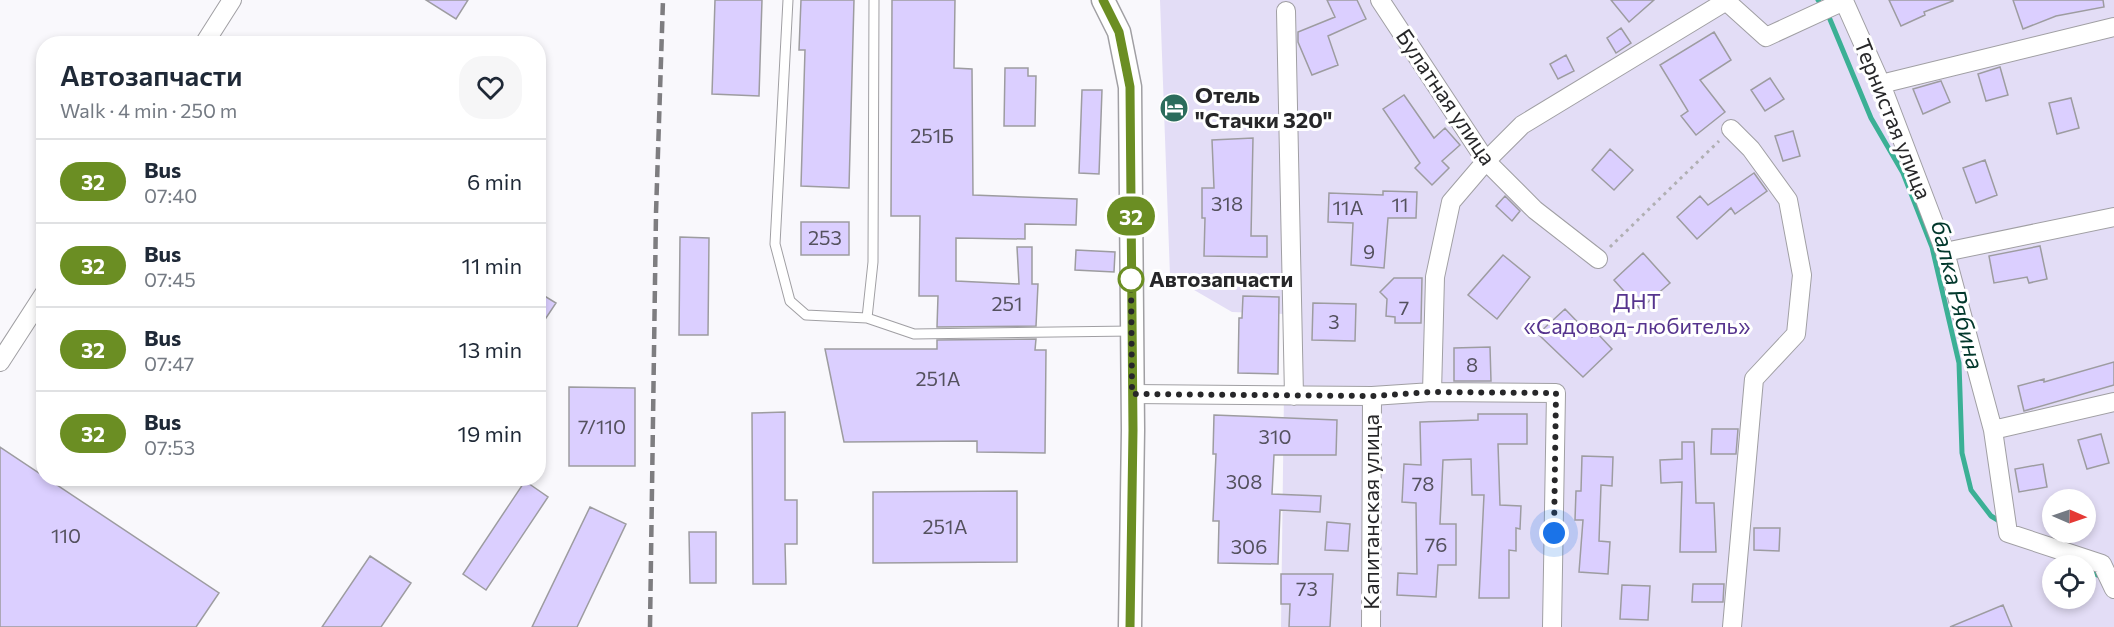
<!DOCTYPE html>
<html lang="en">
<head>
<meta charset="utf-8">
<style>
  :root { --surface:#fff; --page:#f6f6f7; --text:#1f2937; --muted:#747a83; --line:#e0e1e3 }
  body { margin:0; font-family:Commissioner,sans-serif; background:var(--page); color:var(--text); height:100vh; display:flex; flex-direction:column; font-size:22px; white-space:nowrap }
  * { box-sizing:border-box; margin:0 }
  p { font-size:20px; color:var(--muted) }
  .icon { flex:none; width:33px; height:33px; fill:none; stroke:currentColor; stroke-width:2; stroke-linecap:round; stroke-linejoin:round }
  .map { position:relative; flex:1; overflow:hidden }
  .details { position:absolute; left:36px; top:36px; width:510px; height:450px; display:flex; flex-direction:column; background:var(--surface); border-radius:24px; box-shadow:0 3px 9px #0003 }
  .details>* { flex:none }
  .badge { padding:0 12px; border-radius:20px; font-size:21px; line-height:39px }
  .needle { width:39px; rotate:92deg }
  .tools { position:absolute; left:2042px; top:489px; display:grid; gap:12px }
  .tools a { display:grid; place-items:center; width:54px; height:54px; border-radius:50%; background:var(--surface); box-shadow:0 3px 9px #0003; font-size:30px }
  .you { position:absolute; width:30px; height:30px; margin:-15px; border:4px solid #fff; border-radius:50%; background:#1a73e8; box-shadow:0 0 0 9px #1a73e833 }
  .map>.badge { position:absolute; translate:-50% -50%; box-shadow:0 0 0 3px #fff }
  .round { display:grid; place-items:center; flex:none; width:63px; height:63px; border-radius:24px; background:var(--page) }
  .head { display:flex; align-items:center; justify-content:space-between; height:102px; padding:0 24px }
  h1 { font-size:28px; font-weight:600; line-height:45px }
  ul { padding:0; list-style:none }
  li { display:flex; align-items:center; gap:18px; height:84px; padding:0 24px; border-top:2px solid var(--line) }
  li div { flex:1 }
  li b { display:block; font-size:22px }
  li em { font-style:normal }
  li .badge { min-width:66px; font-weight:700; text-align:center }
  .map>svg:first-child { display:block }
  .green { fill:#e3ddf6; fill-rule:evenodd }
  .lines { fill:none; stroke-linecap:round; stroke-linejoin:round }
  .stream { stroke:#3bb095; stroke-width:5 }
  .building { fill:#dbcfff; stroke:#9d9ca0; stroke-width:1.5 }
  .service-casing { stroke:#a09fa3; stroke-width:11 }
  .minor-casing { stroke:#a09fa3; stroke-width:20 }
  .tertiary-casing { stroke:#a09fa3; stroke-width:25 }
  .path { stroke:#b0afb2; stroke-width:3; stroke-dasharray:3 4.5; stroke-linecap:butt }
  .service { stroke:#fff; stroke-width:9 }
  .minor { stroke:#fff; stroke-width:18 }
  .tertiary { stroke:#fff; stroke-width:22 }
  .rail { stroke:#7e7d80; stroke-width:4.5; stroke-dasharray:12 6; stroke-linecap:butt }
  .line-casing { stroke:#fff; stroke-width:14 }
  .line { stroke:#6b8e23; stroke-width:9 }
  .walk { stroke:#272729; stroke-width:6; stroke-dasharray:0 10.8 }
  .stop-dot { fill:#fff; stroke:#6b8e23; stroke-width:3 }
  .labels { text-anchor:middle; stroke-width:6; stroke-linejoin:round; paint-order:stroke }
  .number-label { font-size:20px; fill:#54515e }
  .poi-label { font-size:22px; font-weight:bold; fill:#272729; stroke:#fff; text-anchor:start }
  .street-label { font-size:22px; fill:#272729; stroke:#fff }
  .stop-label { font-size:22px; font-weight:bold; fill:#272729; stroke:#fff; text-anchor:start }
  .park-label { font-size:22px; fill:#56348e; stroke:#fff }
  .water-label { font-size:24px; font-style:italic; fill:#02382c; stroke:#fff }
</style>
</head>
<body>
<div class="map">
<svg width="2114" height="627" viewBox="0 0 2114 627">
  <rect width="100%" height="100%" fill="#f9f8fc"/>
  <path class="green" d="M1160,0h954v627h-833l4,-313 -53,-2 -62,-36zM2052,500h33v32h-33zM2052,566h33v32h-33z"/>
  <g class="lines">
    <path class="stream" d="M1818,0l11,17 42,101 32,55 29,74 27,116 3,90 9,37 20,26 10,6
      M2063,559l11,7
      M2085,571l18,6"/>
  </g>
  <path class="building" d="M426,0h42l-12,19z
    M715,0h47l-3,96 -47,-2z
    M801,0h53l-5,188 -48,-2 4,-136h-6z
    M892,0h63l-1,68 18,1 1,126 104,4 -1,26 -51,-1v15l-69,-1v43l63,3 -2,-37h15v37h6l-2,42 -99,1 1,-31h-19l1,-80h-29z
    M1327,0h30l9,19 -38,17 10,29 -26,10 -14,-33v-10l37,-15z
    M1611,0h43l-25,22z
    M1889,0h64v1l-29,11 1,3 -24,11z
    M2013,0h90l1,7 -48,9 -33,13z
    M1621,28l10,15 -15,10 -9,-15z
    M1714,32l17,28 -31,20 25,32 -29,23 -15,-19 7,-5 -28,-46z
    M1566,55l8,16 -16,8 -8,-15z
    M2000,67l8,28 -22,6 -8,-27z
    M1005,68h23v8h8l-1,50h-31z
    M1770,78l14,21 -19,12 -14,-21z
    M1941,81l9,21 -27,12 -10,-25z
    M1082,90h20l-3,84 -20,-1z
    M1404,95l30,43 11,-10 15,17 -18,16 7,7 -17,17 -17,-17 5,-5 -37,-54z
    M2071,98l8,30 -22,6 -8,-31z
    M1793,131l7,25 -17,5 -8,-25z
    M1253,138l-2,98h16v21l-63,-1 1,-38h-3v-30h12l-2,-48z
    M1610,149l23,21 -19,20 -22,-20z
    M1985,160l12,35 -21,8 -13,-35z
    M1754,173l13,18 -32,23 -4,-6 -34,31 -20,-22 23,-21 8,9z
    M1383,191l34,1 -1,26h-28l-4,50 -33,-3 2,-42 -25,-1 1,-29 54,2z
    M1505,196l15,15 -8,10 -16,-15z
    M801,222h48v33h-48z
    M680,237l29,1 -1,97h-29z
    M2040,246l7,33 -18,4 -2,-6 -33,6 -5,-27z
    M1076,250l39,2 -1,20 -39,-2z
    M1643,253l27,30 -30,26 -26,-29z
    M1503,255l27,22 -33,42 -29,-24z
    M1394,278h28l-1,45h-26v-6l-9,-1 1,-17 -7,-7z
    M538,292l18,11 -18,27z
    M1243,296l36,1 -1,77 -40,-1 1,-55h3z
    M1313,303l43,1 -1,37 -43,-1z
    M1565,309l27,28 5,-4 15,16 -29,28 -45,-43z
    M1036,339l-1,11h11l-1,103 -68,-1v-11l-133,1 -19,-93h112v-9z
    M1490,347l1,34h-37v-33z
    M2114,362v23l-90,26 -6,-25 26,-7v3z
    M569,387l66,1v78h-66z
    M785,412v88h12v44h-12l1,40h-33l-1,-171z
    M1478,414h49v30h-29l2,61 21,1 -1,23 -4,-1v23l-7,-1v48h-30l5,-103h-12l-1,-36 -28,1 -3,64h16v41h-18l-2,32 -39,-2 1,-22 19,1 -1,-71 -14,-1 2,-38 17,1 -1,-43 58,-2z
    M1214,415l123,5 -1,35h-62l-2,39 49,2 -1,16 -40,-2 -2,54 -60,-1 1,-42h-6l3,-67h-3z
    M1712,429h26l-2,25h-25z
    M2101,434l8,29 -22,6 -9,-29z
    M1682,442h12l2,61h18l2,49h-36l2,-70 -21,1 -1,-23 22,-1z
    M0,447l219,146 -23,34h-196z
    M1582,456l31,1 -1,29 -11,-1 -2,56 11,1 -2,32 -29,-2 4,-52h-8l1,-29h5z
    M2043,464l4,23 -28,5 -4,-23z
    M525,481l23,16 -62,93 -23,-16z
    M1017,491v71l-144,1v-71z
    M590,507l36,17 -49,103h-45z
    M1327,522l23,2 -2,27 -23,-1z
    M1754,528h26l-1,23 -25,-1z
    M689,532h27v51h-26z
    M370,556l41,27 -30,44h-59z
    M1281,574h52l-3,53h-41l1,-23h-9z
    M1693,584h31l-1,18h-31z
    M1622,585l28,1 -2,34 -28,-1z
    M2003,605l9,22h-62z"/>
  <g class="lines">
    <g class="service-casing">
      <path id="service" d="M788,0l-13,244 15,57 16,14 61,3 47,16 218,-3
        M867,318l6,-56 1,-262"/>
    </g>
    <g class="minor-casing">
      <path id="minor" d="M1380,0l106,161 49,49 63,49
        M1725,0l41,37 78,-36 37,83 64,168 48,178 15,103 94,31 12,25
        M1286,11l8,385
        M204,44l28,-44
        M1881,84l233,-57
        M1731,129l20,20 37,51 14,75 -6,59 -42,45 -22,248
        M1945,252l169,-35
        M0,362l44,-68
        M1432,392l3,-115 16,-75 35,-41 36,-36 206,-125
        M1132,394l240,2 60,-4 124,1 -4,234
        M1993,430l121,-28
        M1371,627l1,-231"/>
    </g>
    <g class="tertiary-casing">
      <path id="tertiary" d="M1103,0l16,32 11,55 3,343 -3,197"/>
    </g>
    <path class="path" d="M1610,247l109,-106"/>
    <use href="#service" class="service"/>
    <use href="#minor" class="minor"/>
    <use href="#tertiary" class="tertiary"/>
    <path class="rail" d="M650,627l6,-414 7,-213"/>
  </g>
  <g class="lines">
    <g class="line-casing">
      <path id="line" d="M1103,0l16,32 11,55 3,343 -3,197"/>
    </g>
    <use href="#line" class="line"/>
    <path class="walk" d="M1131,279l1,115 240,2 60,-4 124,1 -2,140"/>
  </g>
  <defs>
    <g id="hotel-disc" transform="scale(1.5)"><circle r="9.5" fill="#2b6c5c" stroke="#fff"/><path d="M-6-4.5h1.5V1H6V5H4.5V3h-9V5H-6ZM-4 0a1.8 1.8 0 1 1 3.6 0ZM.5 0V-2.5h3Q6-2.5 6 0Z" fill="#fff"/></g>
  </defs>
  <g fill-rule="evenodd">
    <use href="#hotel-disc" x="1174" y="108"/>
  </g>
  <circle class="stop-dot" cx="1131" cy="279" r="12"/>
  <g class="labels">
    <g class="number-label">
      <text x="932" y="143">251Б</text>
      <text x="1227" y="211">318</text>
      <text x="1400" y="212">11</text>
      <text x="1348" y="215">11А</text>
      <text x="825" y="245">253</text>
      <text x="1369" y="259">9</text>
      <text x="1007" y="311">251</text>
      <text x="1404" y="315">7</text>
      <text x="1334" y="329">3</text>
      <text x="1472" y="372">8</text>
      <text x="938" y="386">251А</text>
      <text x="602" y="434">7/110</text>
      <text x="1275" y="444">310</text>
      <text x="1244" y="489">308</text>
      <text x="1423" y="491">78</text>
      <text x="945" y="534">251А</text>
      <text x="66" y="543">110</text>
      <text x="1436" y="552">76</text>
      <text x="1249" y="554">306</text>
      <text x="1307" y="596">73</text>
    </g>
    <g class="poi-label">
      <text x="1195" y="103">Отель<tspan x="1195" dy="25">"Стачки 320"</tspan></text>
    </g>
    <g class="street-label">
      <text transform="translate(1446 97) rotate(56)" y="8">Булатная улица</text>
      <text transform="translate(1893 119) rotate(68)" y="8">Тернистая улица</text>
      <text transform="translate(1371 512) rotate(-90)" y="8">Капитанская улица</text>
    </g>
    <g class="stop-label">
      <text x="1149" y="287">Автозапчасти</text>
    </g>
    <g class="park-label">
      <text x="1637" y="309">ДНТ<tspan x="1637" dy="25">«Садовод-любитель»</tspan></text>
    </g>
    <g class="water-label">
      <text transform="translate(1957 295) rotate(76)" y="8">балка Рябина</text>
    </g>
  </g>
</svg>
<div class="tools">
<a><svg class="needle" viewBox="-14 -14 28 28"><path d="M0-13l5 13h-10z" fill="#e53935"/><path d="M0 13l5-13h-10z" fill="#747a83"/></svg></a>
<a><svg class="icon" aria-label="locate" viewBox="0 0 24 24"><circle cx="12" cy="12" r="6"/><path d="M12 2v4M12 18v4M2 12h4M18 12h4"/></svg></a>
</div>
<div class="you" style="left:1554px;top:533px"></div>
<b class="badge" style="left:1131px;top:216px;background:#6b8e23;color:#fff">32</b>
<section class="details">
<div class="head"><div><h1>Автозапчасти</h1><p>Walk · 4 min · 250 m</p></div><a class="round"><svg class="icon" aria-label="heart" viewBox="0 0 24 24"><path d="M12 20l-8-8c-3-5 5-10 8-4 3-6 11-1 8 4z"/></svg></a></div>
<ul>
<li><span class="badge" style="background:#6b8e23;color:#fff">32</span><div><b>Bus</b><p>07:40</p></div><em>6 min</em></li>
<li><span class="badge" style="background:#6b8e23;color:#fff">32</span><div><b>Bus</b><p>07:45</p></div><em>11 min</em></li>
<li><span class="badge" style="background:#6b8e23;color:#fff">32</span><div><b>Bus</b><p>07:47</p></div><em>13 min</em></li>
<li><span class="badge" style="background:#6b8e23;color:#fff">32</span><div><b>Bus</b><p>07:53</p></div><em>19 min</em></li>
</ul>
</section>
</div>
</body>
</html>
